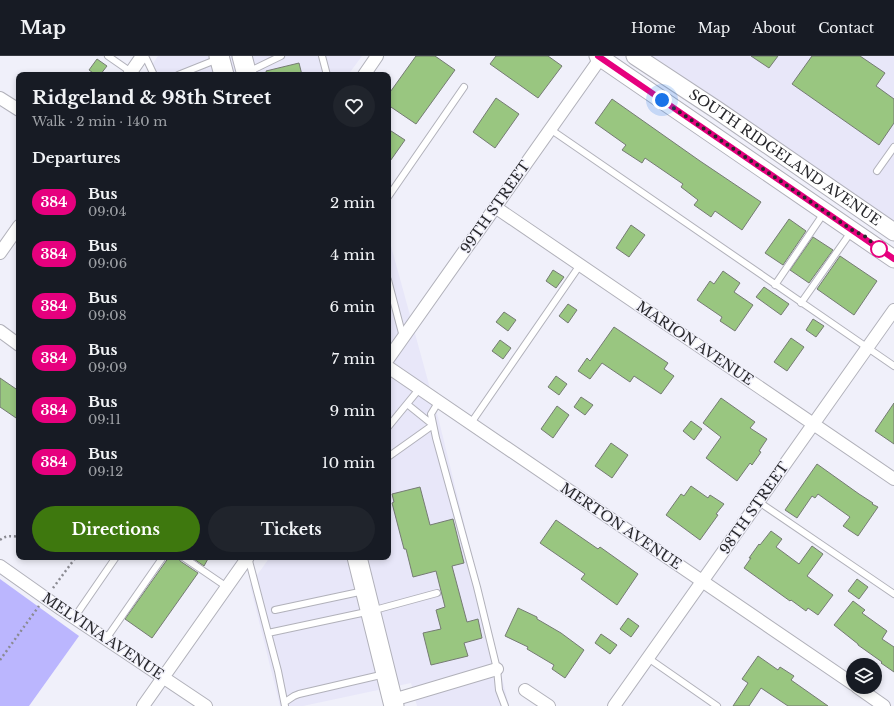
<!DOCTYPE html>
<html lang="en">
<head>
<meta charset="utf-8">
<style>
  :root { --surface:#171b24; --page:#20242c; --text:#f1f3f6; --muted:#9ea1a6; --line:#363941; --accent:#3e780e }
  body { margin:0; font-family:"Libre Baskerville",serif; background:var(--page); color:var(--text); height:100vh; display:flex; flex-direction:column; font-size:15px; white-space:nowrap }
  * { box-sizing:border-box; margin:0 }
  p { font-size:13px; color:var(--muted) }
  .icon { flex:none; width:22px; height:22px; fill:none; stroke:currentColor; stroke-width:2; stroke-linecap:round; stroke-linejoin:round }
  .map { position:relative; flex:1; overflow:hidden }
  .drawer { position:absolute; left:16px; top:16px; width:375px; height:488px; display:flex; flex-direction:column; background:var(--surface); border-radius:8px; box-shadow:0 2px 6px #0003 }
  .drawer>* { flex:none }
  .badge { padding:0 8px; border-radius:13px; font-size:14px; line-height:26px }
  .tools { position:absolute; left:846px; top:602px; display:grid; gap:8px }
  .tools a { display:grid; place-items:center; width:36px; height:36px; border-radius:50%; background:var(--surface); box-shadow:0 2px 6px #0003; font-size:20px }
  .you { position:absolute; width:20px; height:20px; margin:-10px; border:3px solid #fff; border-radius:50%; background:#1a73e8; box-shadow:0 0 0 6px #1a73e833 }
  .map>.badge { position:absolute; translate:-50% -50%; box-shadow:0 0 0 2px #fff }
  h2 { padding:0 16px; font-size:15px; line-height:36px }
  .round { display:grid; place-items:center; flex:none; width:42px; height:42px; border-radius:21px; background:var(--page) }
  .head { display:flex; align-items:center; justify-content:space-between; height:68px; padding:0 16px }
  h1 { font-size:19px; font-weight:700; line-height:30px }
  .action { display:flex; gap:8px; margin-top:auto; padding:8px 16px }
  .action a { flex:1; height:46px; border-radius:24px; background:var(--accent); color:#fff; font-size:16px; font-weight:700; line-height:46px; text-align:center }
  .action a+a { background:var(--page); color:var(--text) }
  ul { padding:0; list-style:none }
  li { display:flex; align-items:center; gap:12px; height:52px; padding:0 16px }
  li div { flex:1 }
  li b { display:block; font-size:15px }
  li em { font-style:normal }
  li .badge { min-width:44px; font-weight:700; text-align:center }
  header { display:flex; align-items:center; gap:24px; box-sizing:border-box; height:56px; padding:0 20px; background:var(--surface); border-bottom:1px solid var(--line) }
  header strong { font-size:19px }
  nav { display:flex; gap:22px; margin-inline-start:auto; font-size:14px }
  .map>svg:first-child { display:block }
  .built { fill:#e8e7f9 }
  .green { fill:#bbb6fe }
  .building { fill:#99c680; stroke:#757b73 }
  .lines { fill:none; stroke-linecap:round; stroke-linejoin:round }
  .lane-casing { stroke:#b1b1ba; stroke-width:8 }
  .street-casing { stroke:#b1b1ba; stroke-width:14 }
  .secondary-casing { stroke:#b1b1ba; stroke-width:19 }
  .primary-casing { stroke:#b1b1ba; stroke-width:21 }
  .path { stroke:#8a8a91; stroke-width:2.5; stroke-dasharray:2 3; stroke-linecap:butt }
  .lane { stroke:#fff; stroke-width:6 }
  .street { stroke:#fff; stroke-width:12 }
  .secondary { stroke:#fff; stroke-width:17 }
  .primary { stroke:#fff; stroke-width:19 }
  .line-casing { stroke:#fff; stroke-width:9 }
  .line { stroke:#e6007e; stroke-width:6 }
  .walk { stroke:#28282c; stroke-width:4; stroke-dasharray:0 7.2 }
  .stop-dot { fill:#fff; stroke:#e6007e; stroke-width:2 }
  .labels { text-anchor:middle; stroke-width:3; stroke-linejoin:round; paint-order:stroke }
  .street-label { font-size:14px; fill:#28282c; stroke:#f0f0fa }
</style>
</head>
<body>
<header>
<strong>Map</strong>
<nav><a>Home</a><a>Map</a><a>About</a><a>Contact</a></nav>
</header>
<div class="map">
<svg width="894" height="650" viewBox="0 0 894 650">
  <rect width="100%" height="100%" fill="#f0f0fa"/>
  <path class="built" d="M158,0h204l-14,19h-203z
    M652,0h242v165z
    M388,179l51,186 70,285h-92l-6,-23 -108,23h-23l-30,-121 20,-28h118z"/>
  <path class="green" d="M0,523l79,57 -50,70h-29z"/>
  <path class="building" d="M416,0h19l20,14 -39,54 -28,-19v-10z
    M496,0h52l14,10 -24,32 -48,-34z
    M751,0h27l-9,12z
    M812,0h48l25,17 -9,13 18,13v24l-15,22 -87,-61z
    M97,3l10,7 -7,9h-4l-7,-5z
    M299,7l3,12h-35l-1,-4z
    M496,42l23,16 -24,34 -22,-16z
    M612,43l88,62 61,41 -19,28 -27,-19 -4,6 -17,-12 4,-5 -17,-13 2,-3 -38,-26 -3,5 -20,-13 4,-5 -31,-22z
    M388,73l17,11 -17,24z
    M789,163l17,12 -23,34 -18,-12z
    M631,169l14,10 -16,22 -13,-9z
    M813,181l20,13 -24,33 -19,-13z
    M840,200l37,25 -23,34 -37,-26z
    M553,214l11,7 -8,11 -10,-7z
    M723,215l17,12 -6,9 19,13 -18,26 -15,-10 2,-4 -25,-17 13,-19 4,3z
    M764,231l25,17 -8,11 -25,-18z
    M568,248l9,6 -9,13 -9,-7z
    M504,256l12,8 -8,11 -12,-9z
    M813,263l11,7 -8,11 -10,-7z
    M614,271l54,36 -4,6 10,7 -13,18 -27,-18 -4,6 -28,-19 -12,16 -12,-8 9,-13 3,3z
    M791,282l13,9 -17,24 -13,-9z
    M500,284l11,8 -8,11 -11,-8z
    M556,320l11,8 -8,11 -11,-8z
    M0,322l19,13v29l-19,-13z
    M581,341l12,8 -8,10 -11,-8z
    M721,342l34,24 -5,6 17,11 -8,12 2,1 -9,13 -2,-2 -13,18 -31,-23 15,-21 -18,-14z
    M894,347v41l-19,-13z
    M557,350l12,9 -16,23 -12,-9z
    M691,365l11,8 -8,11 -11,-9z
    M611,387l17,12 -16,23 -17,-12z
    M817,408l42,30 14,9 -1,1 6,3 -20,29 -15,-10 7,-9 -32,-23 -3,4 -3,-2 -15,22 -12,-8z
    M691,430l17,12 2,-3 14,9 -8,10 2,1 -18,25 -34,-25 15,-21 3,2z
    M420,431l10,38 23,-6 11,44 -12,3 15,56 11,-3 4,19 -18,5 4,13 -37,9 -8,-32 18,-4 -5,-19 9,-3 -9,-36 -23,6 -7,-28h-2l-12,-46 2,-1 -2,-8z
    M556,464l42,29 2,-2 38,27 -21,31 -36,-26 4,-5 -45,-31z
    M771,475l11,8 -6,8 23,17 13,-18 11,8 -16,22 26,19 -15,20 -10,-7 -2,3 -15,-11 -1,1 -46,-33 7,-10h-2l10,-14 1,1z
    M169,501h10l1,4 18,12 -46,65 -27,-19z
    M191,501h18l-5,9z
    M857,523l11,8 -9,12 -11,-8z
    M853,545l12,9 -3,3 25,18 -5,8 12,8v25l-13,-9 1,-1 -24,-17v-1l-24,-19z
    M518,552l19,9v2l24,14 23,17 -19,28 -13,-9 2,-4 -27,-16 1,-2 -23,-11z
    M628,562l11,8 -8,11 -11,-8z
    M601,578l16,11 -7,9 -15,-11z
    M758,600l20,14 2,-3 14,9 -3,4 37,26h-40l-27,-18 -12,18h-16l15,-23 -6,-4z"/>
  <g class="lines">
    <g class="lane-casing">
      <path id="lane" d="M108,0l23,16
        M145,0l9,19
        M322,0l5,19
        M248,16l33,-16
        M178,19l40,-16
        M550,73l344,237
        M877,115l17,-24
        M388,141l76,-110
        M388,224l15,57
        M775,229l49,-72
        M801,247l50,-71
        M439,345l-8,13 5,24 41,149 20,82 2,21 6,16
        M471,367l109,-158
        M388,371l32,-39
        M388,401l45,-32 -26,-21
        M759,446l135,92
        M183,501l44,30
        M248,501l30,114 7,35
        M275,554l89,-19
        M74,562l42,-61
        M268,577l103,-22 66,-18
        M106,583l57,-82
        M648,602l69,48
        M285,646l9,-6 5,-2 86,-20"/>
    </g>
    <g class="street-casing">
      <path id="street" d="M129,19l13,-19
        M364,19l13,-19
        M0,42l19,12
        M495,151l399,272
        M0,197l19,-27
        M0,275l19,14
        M388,303l214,-303
        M388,311l465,317
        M0,510l61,43 145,97
        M857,631l27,19
        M525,634l24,16
        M393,644l104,-31
        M143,650l105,-149
        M614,650l280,-396"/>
    </g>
    <g class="secondary-casing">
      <g id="secondary">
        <path d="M598,0l296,203"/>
        <path id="s1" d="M635,0l82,54 177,122"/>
      </g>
    </g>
    <g class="primary-casing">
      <path id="primary" d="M219,0l5,19
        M242,0l5,19
        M357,501l37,149"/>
    </g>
    <path class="path" d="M0,484c6,-5 12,-4 19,-3
      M53,532l23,-31
      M0,604l39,-54"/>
    <use href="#lane" class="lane"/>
    <use href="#street" class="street"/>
    <use href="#secondary" class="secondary"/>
    <use href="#primary" class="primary"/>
  </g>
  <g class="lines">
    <g class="line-casing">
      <path id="line" d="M598,0l296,203"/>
    </g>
    <use href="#line" class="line"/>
    <path class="walk" d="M662,44l190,130 14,7 13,12"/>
  </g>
  <circle class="stop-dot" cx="879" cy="193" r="8"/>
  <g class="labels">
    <g class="street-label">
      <text dy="5" stroke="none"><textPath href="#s1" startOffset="181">SOUTH RIDGELAND AVENUE</textPath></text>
      <text transform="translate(495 151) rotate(-55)" y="5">99TH STREET</text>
      <text transform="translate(695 287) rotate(34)" y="5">MARION AVENUE</text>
      <text transform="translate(754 452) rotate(-55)" y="5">98TH STREET</text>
      <text transform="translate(621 470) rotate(34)" y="5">MERTON AVENUE</text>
      <text transform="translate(103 580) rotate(34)" y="5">MELVINA AVENUE</text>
    </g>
  </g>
</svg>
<div class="tools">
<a><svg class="icon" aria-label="layers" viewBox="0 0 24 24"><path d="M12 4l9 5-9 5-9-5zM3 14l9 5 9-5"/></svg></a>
</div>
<div class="you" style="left:662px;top:44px"></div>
<section class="drawer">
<div class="head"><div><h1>Ridgeland &amp; 98th Street</h1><p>Walk · 2 min · 140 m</p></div><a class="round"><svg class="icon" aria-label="heart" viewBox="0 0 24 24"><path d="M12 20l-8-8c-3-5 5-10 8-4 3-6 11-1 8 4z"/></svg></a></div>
<h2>Departures</h2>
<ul>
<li><span class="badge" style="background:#e6007e;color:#fff">384</span><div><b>Bus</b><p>09:04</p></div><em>2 min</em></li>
<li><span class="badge" style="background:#e6007e;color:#fff">384</span><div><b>Bus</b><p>09:06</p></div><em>4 min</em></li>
<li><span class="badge" style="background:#e6007e;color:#fff">384</span><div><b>Bus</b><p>09:08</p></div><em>6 min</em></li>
<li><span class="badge" style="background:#e6007e;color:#fff">384</span><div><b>Bus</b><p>09:09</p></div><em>7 min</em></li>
<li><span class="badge" style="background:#e6007e;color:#fff">384</span><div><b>Bus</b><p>09:11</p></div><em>9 min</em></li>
<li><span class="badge" style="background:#e6007e;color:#fff">384</span><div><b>Bus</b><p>09:12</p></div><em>10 min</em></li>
</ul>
<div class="action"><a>Directions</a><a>Tickets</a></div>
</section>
</div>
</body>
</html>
